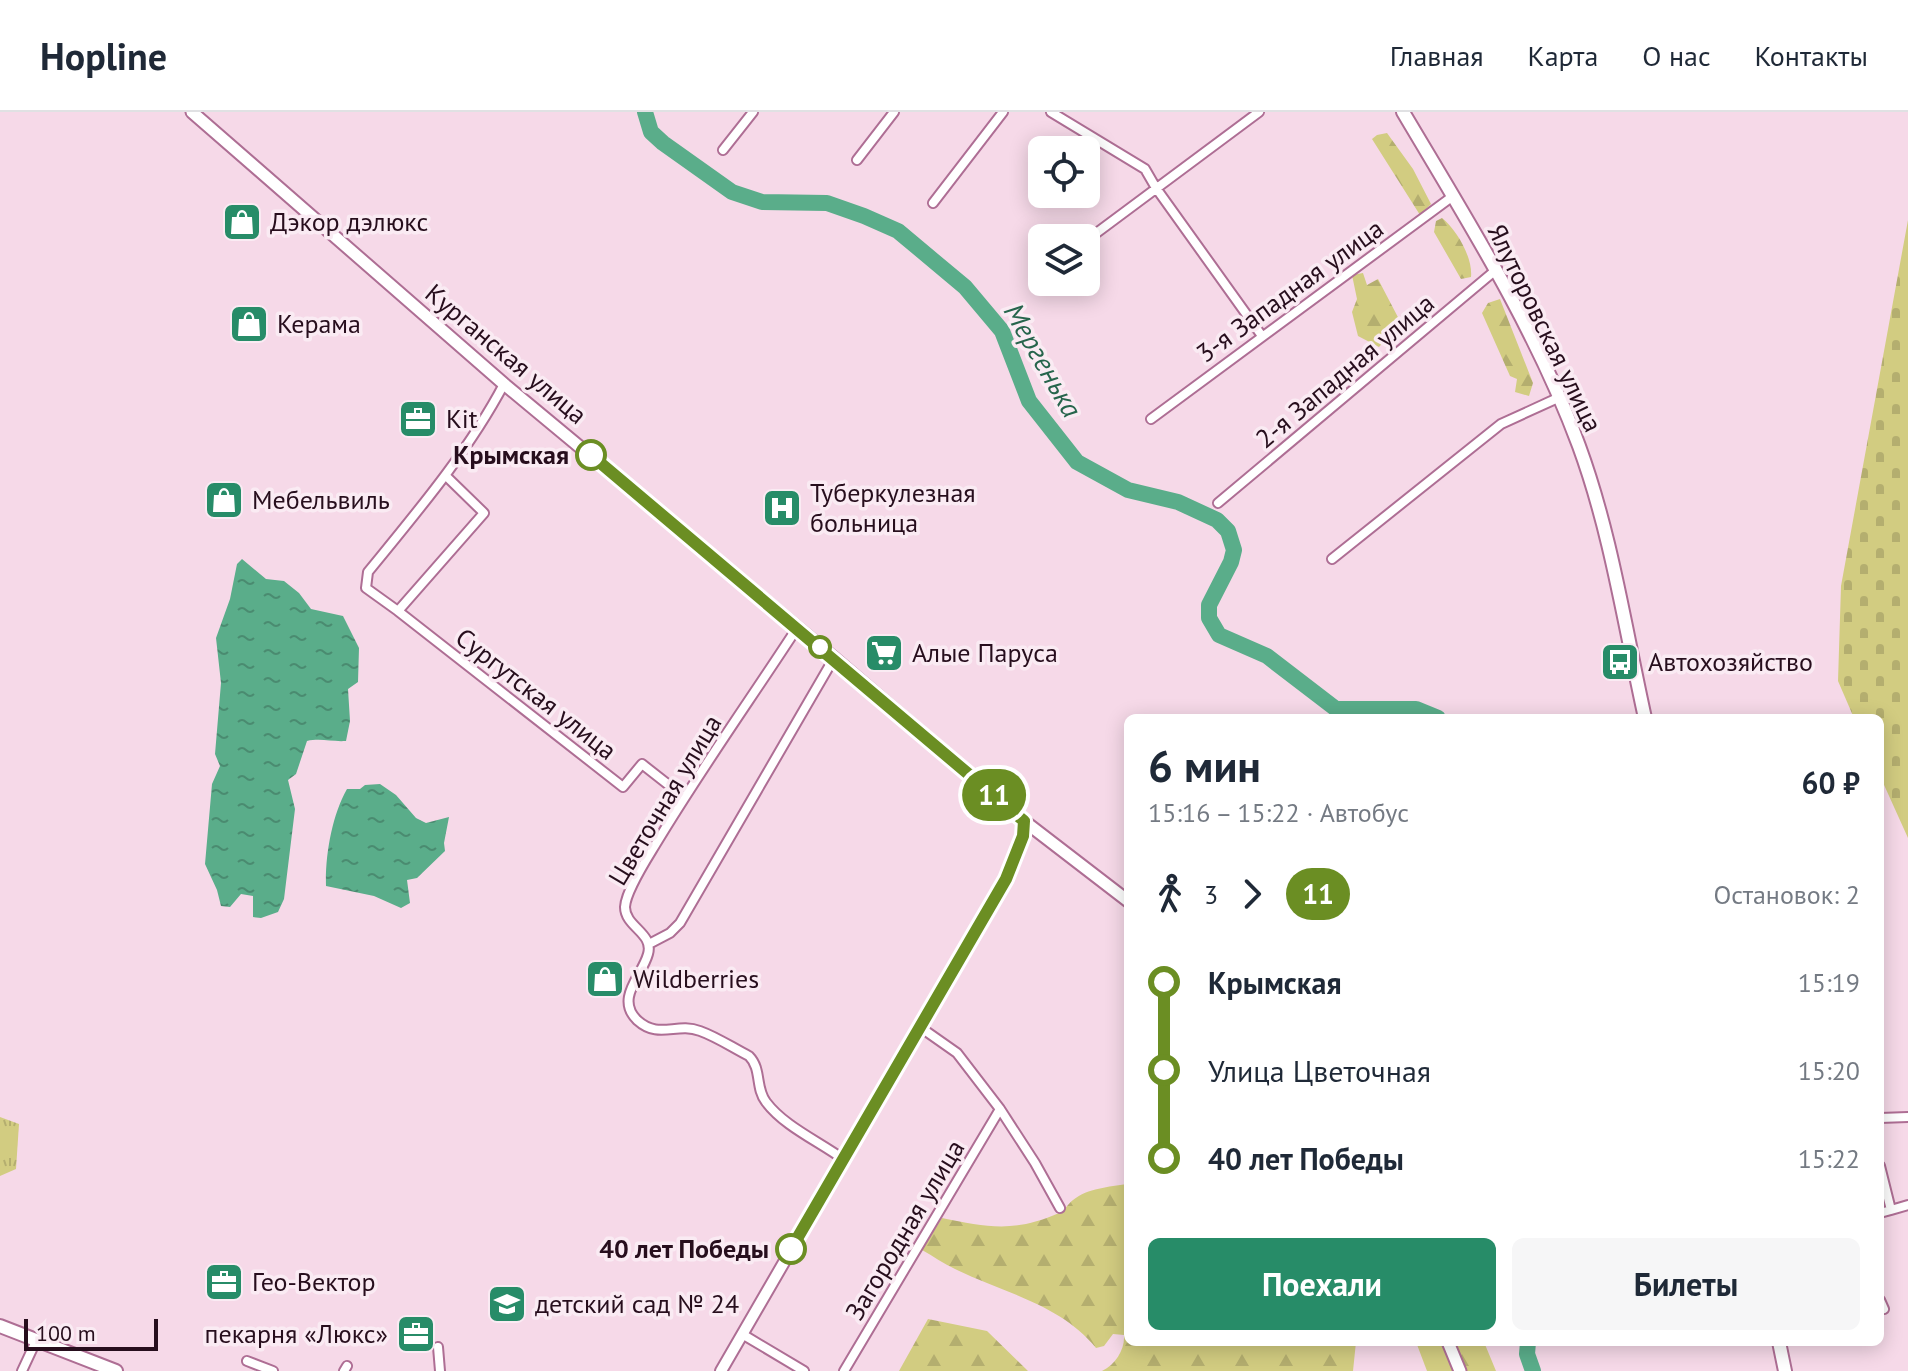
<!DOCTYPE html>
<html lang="ru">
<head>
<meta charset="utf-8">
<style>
  :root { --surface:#fff; --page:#f6f6f7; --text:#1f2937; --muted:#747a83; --line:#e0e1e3; --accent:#278c68 }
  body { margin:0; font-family:"PT Sans",sans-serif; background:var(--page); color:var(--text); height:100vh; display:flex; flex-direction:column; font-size:30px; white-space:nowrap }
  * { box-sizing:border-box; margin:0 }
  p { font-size:26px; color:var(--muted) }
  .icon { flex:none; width:44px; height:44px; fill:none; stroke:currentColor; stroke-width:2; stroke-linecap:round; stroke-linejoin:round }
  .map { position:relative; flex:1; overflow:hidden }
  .drawer { position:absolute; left:1124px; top:602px; width:760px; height:632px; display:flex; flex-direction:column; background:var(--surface); border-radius:12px; box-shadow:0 4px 20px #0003 }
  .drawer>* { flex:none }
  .badge { padding:0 16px; border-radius:26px; font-size:28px; line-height:52px }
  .controls { position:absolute; left:1028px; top:24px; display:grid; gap:16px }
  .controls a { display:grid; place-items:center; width:72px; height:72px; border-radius:12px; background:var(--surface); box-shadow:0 4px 20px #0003; font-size:40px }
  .scale { position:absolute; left:24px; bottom:20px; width:134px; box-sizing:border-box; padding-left:8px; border:4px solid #270e1d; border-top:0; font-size:22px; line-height:28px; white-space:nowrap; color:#270e1d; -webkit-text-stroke:6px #faebf3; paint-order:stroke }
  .map>.badge { position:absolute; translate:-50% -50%; box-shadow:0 0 0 4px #fff }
  .legs { display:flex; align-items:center; gap:12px; height:88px; padding:0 24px; font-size:26px }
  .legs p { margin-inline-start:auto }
  .headline { display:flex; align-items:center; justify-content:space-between; height:136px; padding:0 24px }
  h1 { font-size:44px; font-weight:700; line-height:60px }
  .primary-button { display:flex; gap:16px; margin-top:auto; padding:16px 24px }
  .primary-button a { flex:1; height:92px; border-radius:12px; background:var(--accent); color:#fff; font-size:32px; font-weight:700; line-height:92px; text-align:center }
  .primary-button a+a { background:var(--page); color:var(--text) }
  ul { padding:0 24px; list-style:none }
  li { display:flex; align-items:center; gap:28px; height:88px; font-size:30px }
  li i { display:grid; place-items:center; width:12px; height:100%; margin:0 10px; background:currentColor }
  li i::after { content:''; width:20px; height:20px; margin:-10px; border:6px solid; border-radius:50%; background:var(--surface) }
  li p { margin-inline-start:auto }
  li:first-child i { background:linear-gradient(#0000 50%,currentColor 0) }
  li:last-child i { background:linear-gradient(currentColor 50%,#0000 0) }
  header { display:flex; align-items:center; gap:48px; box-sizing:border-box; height:112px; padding:0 40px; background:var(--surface); border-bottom:2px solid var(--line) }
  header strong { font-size:38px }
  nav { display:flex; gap:44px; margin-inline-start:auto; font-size:28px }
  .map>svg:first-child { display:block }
  .forest { fill:url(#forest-firs) }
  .cemetery { fill:url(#cemetery-stones) }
  .park { fill:url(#park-tufts) }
  .water { fill:url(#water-ripples) }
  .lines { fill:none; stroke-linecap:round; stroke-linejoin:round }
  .river { stroke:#5aad8a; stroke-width:16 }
  .minor-casing { stroke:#ae6e94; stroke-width:12 }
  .tertiary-casing { stroke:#ae6e94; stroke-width:14 }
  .secondary-casing { stroke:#ae6e94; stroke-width:15 }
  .primary-casing { stroke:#ae6e94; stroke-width:16 }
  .minor { stroke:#fff; stroke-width:8 }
  .tertiary { stroke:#fff; stroke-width:10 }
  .secondary { stroke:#fff; stroke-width:11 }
  .primary { stroke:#fff; stroke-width:12 }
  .line-1-casing { stroke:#fff; stroke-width:18 }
  .line-1 { stroke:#6b8e23; stroke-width:12 }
  .stop-1-dot { fill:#fff; stroke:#6b8e23; stroke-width:4 }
  .labels { text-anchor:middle; stroke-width:7; stroke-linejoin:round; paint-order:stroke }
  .poi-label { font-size:26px; fill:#270e1d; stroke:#faebf3; text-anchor:start }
  .street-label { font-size:26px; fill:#270e1d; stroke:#faebf3 }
  .stop-label { font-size:26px; font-weight:bold; fill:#270e1d; stroke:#faebf3; text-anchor:end }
  .water-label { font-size:28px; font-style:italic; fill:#26654c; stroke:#faebf3 }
</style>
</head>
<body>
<header>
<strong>Hopline</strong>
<nav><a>Главная</a><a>Карта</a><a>О нас</a><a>Контакты</a></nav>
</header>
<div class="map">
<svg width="1908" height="1259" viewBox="0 0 1908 1259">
  <defs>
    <pattern id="forest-firs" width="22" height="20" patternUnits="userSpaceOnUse" patternTransform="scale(2)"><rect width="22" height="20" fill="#d2cc81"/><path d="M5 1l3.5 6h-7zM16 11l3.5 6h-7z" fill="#b4ae6f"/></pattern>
    <pattern id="cemetery-stones" width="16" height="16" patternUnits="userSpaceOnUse" patternTransform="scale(2)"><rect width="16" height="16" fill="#d2cc81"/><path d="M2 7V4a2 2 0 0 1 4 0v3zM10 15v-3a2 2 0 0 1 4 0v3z" fill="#b4ae6f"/></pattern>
    <pattern id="park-tufts" width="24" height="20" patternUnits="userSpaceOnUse" patternTransform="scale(2)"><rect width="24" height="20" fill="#d2cc81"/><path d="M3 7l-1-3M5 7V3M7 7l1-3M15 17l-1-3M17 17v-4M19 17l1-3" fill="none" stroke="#b4ae6f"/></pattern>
    <pattern id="water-ripples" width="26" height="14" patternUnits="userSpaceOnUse" patternTransform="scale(2)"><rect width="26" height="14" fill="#5aad8a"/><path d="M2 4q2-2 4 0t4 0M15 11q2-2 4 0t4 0" fill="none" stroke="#4a8b70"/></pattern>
  </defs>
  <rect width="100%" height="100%" fill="#f6d9e8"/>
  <path class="forest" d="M1387,21l26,36 18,35 -11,11 -48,-76 5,-4z
    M1442,106c15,12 31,40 29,59l-10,2 -27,-47 2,-11z
    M1363,161l4,12 11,-6 23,44 -22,24 -21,-11 -6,-24 5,-13 -5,-24z
    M1500,187l33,84 -4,13 -14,-4 2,-13 -7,-3 -28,-63 6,-10z
    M1127,1072l1,158h228l-3,29h-251c14,-7 23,-22 22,-36l-11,-1 -9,12 -8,2c-34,-43 -94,-56 -141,-79 -11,-5 -22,-13 -33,-19l20,-32c45,9 72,15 117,-5 6,-3 9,-9 14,-13 15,-12 36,-13 54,-16z
    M928,1207l59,12 41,40h-129z
    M1416,1230h68l12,29h-69z"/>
  <path class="cemetery" d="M1908,108v618l-28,-62v-58h-26l-16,-37 3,-95z"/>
  <path class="park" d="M0,1005l19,7 -3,45 -16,7z"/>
  <path class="water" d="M242,447l24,20 18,2 15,12 12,16 32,7 16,32 -1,34 -10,7 2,32 -4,20c-14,1 -25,-3 -39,0l-11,33 -8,6 7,29 -11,90 -6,13 -17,6 -8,-1v-21l-12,-2 -11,13 -9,-1 -4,-16 -12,-26 7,-80 8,-18 -5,-12 6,-71 -5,-45 14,-39 7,-35z
    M380,672l16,11 20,23 10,5 23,-6 -5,26 1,8 -28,27 -10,2 3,23 -9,5 -27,-12 -48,-10c-1,-30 6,-71 21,-97h13l5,-4z"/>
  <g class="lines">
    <path class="river" d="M645,0l6,20 12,11 69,49 30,10 65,1 37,13 34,15 67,56 37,44 27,70 48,61 51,28 50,12 39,18 11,11 6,19 -3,12 -22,43v13l10,17 48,21 69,53h80l22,9
      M1528,1230l-1,12 6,17"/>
    <g class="minor-casing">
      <path id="minor" d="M1051,0l94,57 11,19 106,148
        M723,38l30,-38
        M857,48l37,-48
        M933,91l70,-91
        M1087,128l172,-128
        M1151,307l302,-223
        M446,364l38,37 -86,98 -32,-23 2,-16c49,-60 100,-120 136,-188
        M1218,391l279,-234
        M1332,447l169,-135 59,-27
        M398,499l225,176 19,-23 42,33
        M797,516c-47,72 -96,141 -140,214 -9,15 -31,48 -32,65 0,20 29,26 23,47 -6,22 -33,44 -11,66 22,20 39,2 63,11 17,6 33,17 49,25 13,13 6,32 17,46 18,24 52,39 77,57
        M649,832l21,-11 10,-10 154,-265
        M920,915l37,26 43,56 35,54 25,45
        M1880,1006l28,-1
        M1880,1054l11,44 -11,3
        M1891,1098l17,-5
        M1880,1188l4,9 -4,1
        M742,1222l62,37
        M438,1235l2,24
        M247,1249l26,10
        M22,1259l14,-30
        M344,1259l3,-5
        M844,1259l156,-262"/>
    </g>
    <g class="tertiary-casing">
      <path id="tertiary" d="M721,1259l285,-492 17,-43 1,-15"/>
    </g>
    <g class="secondary-casing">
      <path id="secondary" d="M192,0l312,272 330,274 190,163 104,80
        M1448,1230l12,29"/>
    </g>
    <g class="primary-casing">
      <path id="primary" d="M1403,0c64,108 132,215 176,334 32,87 46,182 66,272
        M0,1214l116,45
        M1779,1230l6,29"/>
    </g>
    <use href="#minor" class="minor"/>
    <use href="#tertiary" class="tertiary"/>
    <use href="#secondary" class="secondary"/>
    <use href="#primary" class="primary"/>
  </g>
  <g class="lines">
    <g class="line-1-casing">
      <path id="line-1" d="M591,343l433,366 -1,15 -17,43 -215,370"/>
    </g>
    <use href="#line-1" class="line-1"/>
  </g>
  <defs>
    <g id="shop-square" transform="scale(2)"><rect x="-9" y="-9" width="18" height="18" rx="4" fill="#278c68" stroke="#faebf3"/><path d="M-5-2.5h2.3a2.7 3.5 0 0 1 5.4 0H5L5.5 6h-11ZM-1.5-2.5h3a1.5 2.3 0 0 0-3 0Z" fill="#fff"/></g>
    <g id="office-square" transform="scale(2)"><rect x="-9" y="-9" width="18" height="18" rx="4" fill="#278c68" stroke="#faebf3"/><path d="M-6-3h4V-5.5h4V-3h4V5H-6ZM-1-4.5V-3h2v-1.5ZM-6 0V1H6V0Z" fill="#fff"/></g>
    <g id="hospital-square" transform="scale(2)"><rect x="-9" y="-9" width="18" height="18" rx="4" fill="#278c68" stroke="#faebf3"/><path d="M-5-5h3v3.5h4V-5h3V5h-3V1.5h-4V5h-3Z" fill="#fff"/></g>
    <g id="supermarket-square" transform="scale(2)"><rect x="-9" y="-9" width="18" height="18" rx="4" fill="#278c68" stroke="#faebf3"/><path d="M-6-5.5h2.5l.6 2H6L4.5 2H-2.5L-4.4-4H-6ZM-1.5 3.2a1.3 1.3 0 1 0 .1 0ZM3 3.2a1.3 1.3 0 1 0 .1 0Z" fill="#fff"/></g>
    <g id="bus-square" transform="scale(2)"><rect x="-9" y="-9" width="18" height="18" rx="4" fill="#278c68" stroke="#faebf3"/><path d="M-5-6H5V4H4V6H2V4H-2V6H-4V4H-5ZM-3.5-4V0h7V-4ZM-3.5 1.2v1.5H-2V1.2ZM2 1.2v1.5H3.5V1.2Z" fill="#fff"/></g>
    <g id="school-square" transform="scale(2)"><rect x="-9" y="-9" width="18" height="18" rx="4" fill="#278c68" stroke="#faebf3"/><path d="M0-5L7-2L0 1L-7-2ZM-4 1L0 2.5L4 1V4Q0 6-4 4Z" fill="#fff"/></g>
  </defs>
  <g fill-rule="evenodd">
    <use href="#shop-square" x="242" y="110"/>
    <use href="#shop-square" x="249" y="212"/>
    <use href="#office-square" x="418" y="307"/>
    <use href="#shop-square" x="224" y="388"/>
    <use href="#hospital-square" x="782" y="396"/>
    <use href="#supermarket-square" x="884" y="541"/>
    <use href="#bus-square" x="1620" y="550"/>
    <use href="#shop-square" x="605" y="867"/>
    <use href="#office-square" x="224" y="1170"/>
    <use href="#school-square" x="507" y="1192"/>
    <use href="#office-square" x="416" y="1222"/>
  </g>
  <g class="stop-1-dot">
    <circle cx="591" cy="343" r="14"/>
    <circle cx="820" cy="535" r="10"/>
    <circle cx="791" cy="1137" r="14"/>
  </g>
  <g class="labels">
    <g class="poi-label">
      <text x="270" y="119">Дэкор дэлюкс</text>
      <text x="277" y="221">Керама</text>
      <text x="446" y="316">Kit</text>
      <text x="810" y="390">Туберкулезная<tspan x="810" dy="30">больница</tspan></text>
      <text x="252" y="397">Мебельвиль</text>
      <text x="912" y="550">Алые Паруса</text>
      <text x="1648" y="559">Автохозяйство</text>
      <text x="633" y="876">Wildberries</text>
      <text x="252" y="1179">Гео-Вектор</text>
      <text x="535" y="1201">детский сад № 24</text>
      <text x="388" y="1231" text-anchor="end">пекарня «Люкс»</text>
    </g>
    <g class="street-label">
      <text transform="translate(1290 179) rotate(-36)" y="9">3-я Западная улица</text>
      <text transform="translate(1545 216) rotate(64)" y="9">Ялуторовская улица</text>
      <text transform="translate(506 242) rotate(40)" y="9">Курганская улица</text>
      <text transform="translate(1345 259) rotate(-40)" y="9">2-я Западная улица</text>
      <text transform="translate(536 582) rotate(38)" y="9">Сургутская улица</text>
      <text transform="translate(665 688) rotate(-59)" y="9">Цветочная улица</text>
      <text transform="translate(905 1118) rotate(-59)" y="9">Загородная улица</text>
    </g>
    <g class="stop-label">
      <text x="569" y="352">Крымская</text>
      <text x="769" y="1146">40 лет Победы</text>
    </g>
    <g class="water-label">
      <text transform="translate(1043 248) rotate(60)" y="10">Мергенька</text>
    </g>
  </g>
</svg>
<div class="controls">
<a><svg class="icon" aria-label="locate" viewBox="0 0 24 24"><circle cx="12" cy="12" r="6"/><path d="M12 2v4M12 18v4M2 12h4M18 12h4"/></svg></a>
<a><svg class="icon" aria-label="layers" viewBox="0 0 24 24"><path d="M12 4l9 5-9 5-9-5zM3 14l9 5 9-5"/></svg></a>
</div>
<div class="scale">100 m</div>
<b class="badge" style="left:994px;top:683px;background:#6b8e23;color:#fff">11</b>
<section class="drawer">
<div class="headline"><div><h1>6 мин</h1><p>15:16 – 15:22 · Автобус</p></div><b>60 ₽</b></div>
<div class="legs"><svg class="icon" aria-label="walk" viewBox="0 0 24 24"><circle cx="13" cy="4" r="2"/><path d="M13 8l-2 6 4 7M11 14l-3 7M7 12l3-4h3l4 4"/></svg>3<svg class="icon" aria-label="forward" viewBox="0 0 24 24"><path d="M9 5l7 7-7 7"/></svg><b class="badge" style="background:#6b8e23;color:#fff">11</b><p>Остановок: 2</p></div>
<ul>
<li><i style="color:#6b8e23"></i><b>Крымская</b><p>15:19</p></li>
<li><i style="color:#6b8e23"></i><span>Улица Цветочная</span><p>15:20</p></li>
<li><i style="color:#6b8e23"></i><b>40 лет Победы</b><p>15:22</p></li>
</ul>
<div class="primary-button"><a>Поехали</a><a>Билеты</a></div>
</section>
</div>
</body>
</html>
